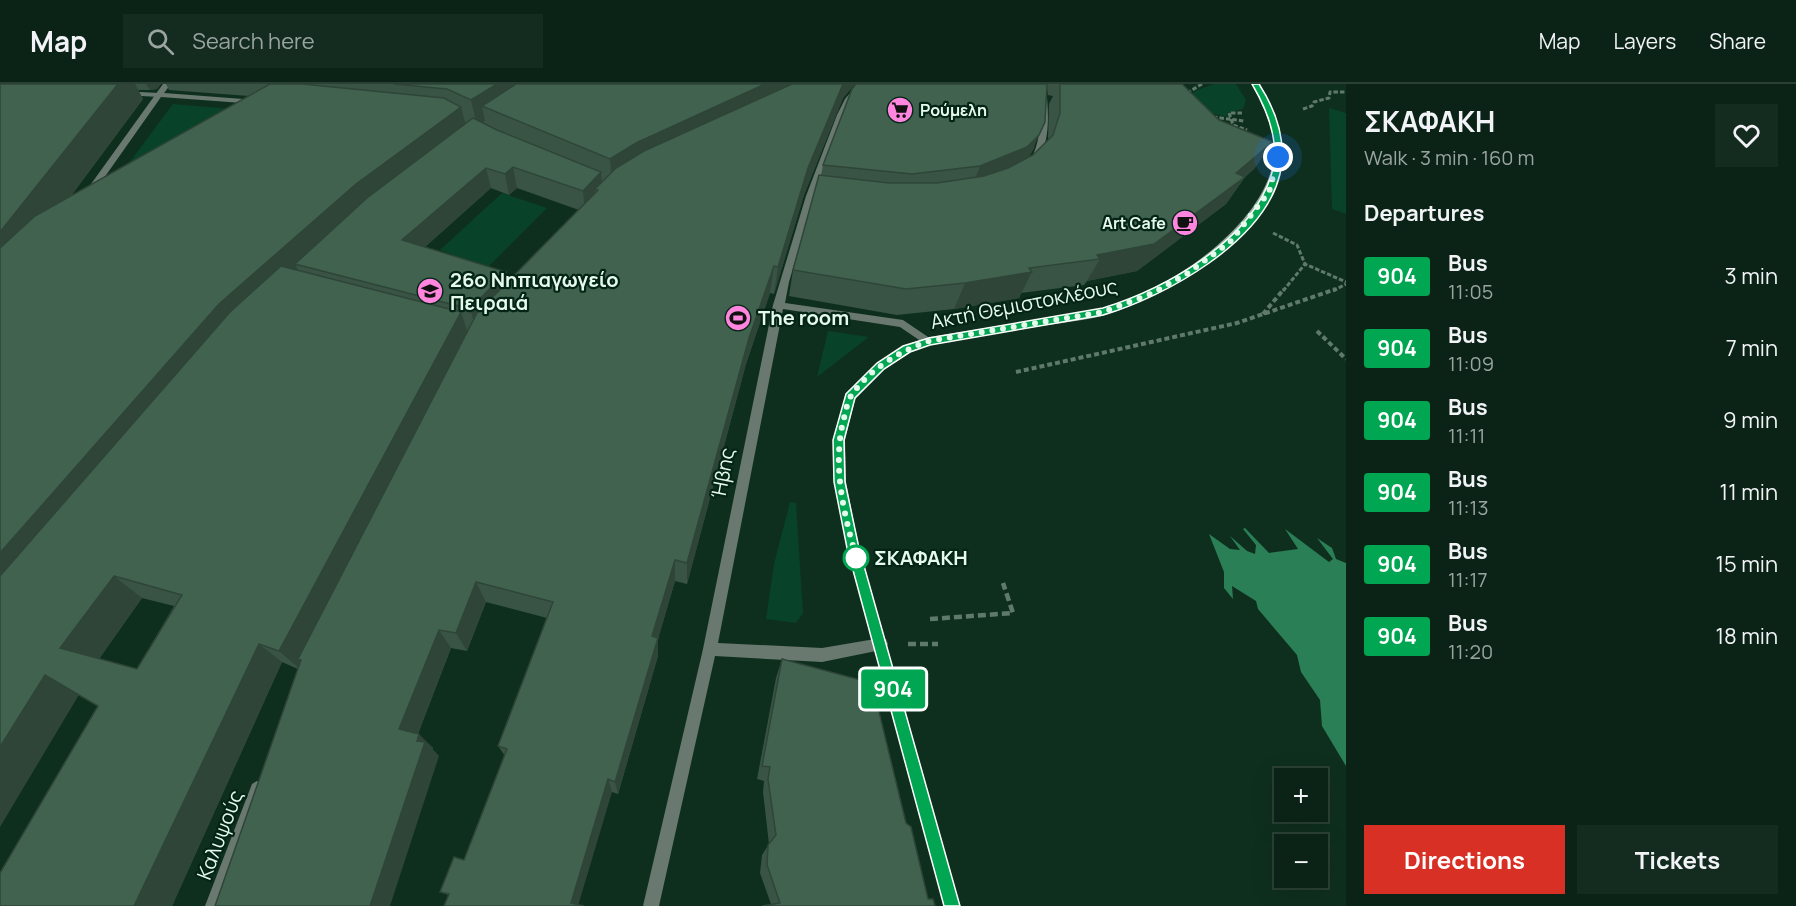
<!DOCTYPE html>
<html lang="en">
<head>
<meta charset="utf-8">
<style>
  :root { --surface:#0b2316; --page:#142b1f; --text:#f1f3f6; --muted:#9aa4a1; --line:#2b4035; --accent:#d93025 }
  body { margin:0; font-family:Manrope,sans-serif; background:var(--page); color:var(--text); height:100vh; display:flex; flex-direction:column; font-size:22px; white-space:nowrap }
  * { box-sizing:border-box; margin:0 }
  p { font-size:20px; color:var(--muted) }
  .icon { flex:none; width:33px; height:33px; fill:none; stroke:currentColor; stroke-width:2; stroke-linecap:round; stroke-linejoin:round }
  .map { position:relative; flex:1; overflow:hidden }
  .drawer { display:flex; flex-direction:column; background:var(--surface); width:450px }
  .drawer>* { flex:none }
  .badge { padding:0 12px; border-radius:4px; font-size:21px; line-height:39px }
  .controls { position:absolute; left:1274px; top:684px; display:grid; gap:12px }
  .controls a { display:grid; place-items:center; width:54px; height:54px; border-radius:0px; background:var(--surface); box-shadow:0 6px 24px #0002,0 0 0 2px var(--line); font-size:30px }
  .you { position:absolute; width:30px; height:30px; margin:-15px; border:4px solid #fff; border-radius:50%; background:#1a73e8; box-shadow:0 0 0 9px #1a73e833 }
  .map>.badge { position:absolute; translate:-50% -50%; box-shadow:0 0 0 3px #fff }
  h2 { padding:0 18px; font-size:22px; line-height:54px }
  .round { display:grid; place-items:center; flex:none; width:63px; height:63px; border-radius:0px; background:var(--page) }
  .summary { display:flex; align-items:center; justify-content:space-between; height:102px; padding:0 18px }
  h1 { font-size:28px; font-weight:700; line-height:45px }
  .button { display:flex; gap:12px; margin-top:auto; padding:12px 18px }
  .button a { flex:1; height:69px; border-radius:0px; background:var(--accent); color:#fff; font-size:24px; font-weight:700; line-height:69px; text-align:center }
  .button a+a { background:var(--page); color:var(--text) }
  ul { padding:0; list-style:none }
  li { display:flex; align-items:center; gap:18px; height:72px; padding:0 18px }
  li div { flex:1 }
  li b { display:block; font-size:22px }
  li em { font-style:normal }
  li .badge { min-width:66px; font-weight:700; text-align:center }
  header { display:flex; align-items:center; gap:36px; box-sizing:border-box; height:84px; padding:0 30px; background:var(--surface); border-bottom:2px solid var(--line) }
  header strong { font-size:28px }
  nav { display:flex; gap:33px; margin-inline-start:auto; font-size:21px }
  .search { width:420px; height:54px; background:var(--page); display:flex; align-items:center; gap:15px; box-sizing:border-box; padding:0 21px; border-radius:0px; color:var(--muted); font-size:22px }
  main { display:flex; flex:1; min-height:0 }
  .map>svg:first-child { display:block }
  .green { fill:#084228 }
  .water { fill:#2b7f56 }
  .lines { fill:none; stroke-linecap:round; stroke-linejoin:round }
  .path-far2 { stroke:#5f7a6b; stroke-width:3; stroke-dasharray:4.5 2; stroke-linecap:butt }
  .path-far1 { stroke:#5f7a6b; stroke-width:4; stroke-dasharray:5 3; stroke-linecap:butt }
  .path { stroke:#5f7a6b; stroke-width:4.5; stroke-dasharray:8 4; stroke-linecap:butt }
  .lane { fill:#6a7970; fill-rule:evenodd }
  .street { fill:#6a7970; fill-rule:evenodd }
  .secondary { fill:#90a799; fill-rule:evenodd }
  .wall { fill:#395445; fill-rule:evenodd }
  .shaded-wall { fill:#2e4538 }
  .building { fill:#426250; stroke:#2e4538; stroke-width:1.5; fill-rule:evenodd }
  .line { fill:#00a651; stroke:#fff; stroke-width:1.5 }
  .walk { stroke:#e6f9ed; stroke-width:6; stroke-dasharray:0 10.8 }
  .stop-dot { fill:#fff; stroke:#00a651; stroke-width:3 }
  .labels { text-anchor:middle; stroke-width:4.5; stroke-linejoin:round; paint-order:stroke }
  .far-poi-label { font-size:16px; font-weight:bold; fill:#e6f9ed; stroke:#042515; text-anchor:start }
  .poi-label { font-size:20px; font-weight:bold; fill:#e6f9ed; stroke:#042515; text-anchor:start }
  .street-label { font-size:20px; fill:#e6f9ed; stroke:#042515 }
  .stop-label { font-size:20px; font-weight:bold; fill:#e6f9ed; stroke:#042515; text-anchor:start }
</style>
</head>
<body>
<header>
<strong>Map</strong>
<div class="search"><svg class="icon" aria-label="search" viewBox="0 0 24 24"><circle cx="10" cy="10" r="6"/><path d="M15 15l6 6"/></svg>Search here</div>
<nav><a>Map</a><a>Layers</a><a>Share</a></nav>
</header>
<main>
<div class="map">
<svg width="1346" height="822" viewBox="0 0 1346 822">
  <rect width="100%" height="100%" fill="#0f2f1e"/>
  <path class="green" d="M1214,0h22l10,16 -3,9 -16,4 1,4 -29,-6 -11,-12 7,-8z
    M173,20l71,6 -118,57z
    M1329,24l17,5v101l-14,-5z
    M502,109l45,15 -60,60 -47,-18z
    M828,247l41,6 -52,40z
    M790,418l6,1 7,110 -7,10 -30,-4 8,-55z"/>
  <path class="water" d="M1245,444l24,25 29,-4 -13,-20 44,33 4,-3 -16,-21 15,10 4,11 10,4v203l-24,-40 -2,-26 -19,-28 -4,-17 -39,-46 -2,-8 -24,-15 1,13 -9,-11v-16l-15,-38 21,15 10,1 -10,-14 17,15 8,3 1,-9 -13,-16z"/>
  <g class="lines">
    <path class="path-far2" d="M1187,9l15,-9
      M1303,25l9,-3 2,-4 15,-4 1,-6h16
      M1242,29h-13l4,12 14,5
      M1213,33l31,4
      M1273,149l24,12 8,19 41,18
      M1283,207l22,-27
      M1333,207l13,-7"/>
    <path class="path-far1" d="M1263,230l21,-25
      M1317,247l29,28
      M1016,288l221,-49 99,-34"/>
    <path class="path" d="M930,535l83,-6 -10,-30
      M908,560h30"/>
    <path class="lane" d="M121,7l38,2 4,2 -4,2 -35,-2h-3z"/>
    <path class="street" d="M163,0h8l-7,9 93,7 4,2 -4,2 -96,-7 -69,98h-6v-4z
      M858,0h8l-14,16 -7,15 -31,81 -25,86 -4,21 118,17 31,21 -1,3h-8l-25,-17 -117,-18 -65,334 104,5 59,-10 5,1 2,5 -2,5 -5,1 -59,12 -107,-6 -56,250h-16l60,-257 70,-344 33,-109 31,-81 8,-16z
      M1038,0h8c2,29 6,57 -11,82l-3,1 -4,-3c16,-24 12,-52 10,-80z
      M257,697l5,3 3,5 -44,117h-16l47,-122z"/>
    <path class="secondary" d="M1252,0h8c12,25 26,49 22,78 -12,72 -111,132 -176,153 -18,5 -39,7 -58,10 -39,6 -79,13 -118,19l-19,8 -26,17 -30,30 -10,41 1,42 13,66 101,358h-16l-97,-358 -13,-66 -1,-42 13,-46 31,-31 26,-17 26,-9c39,-6 78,-13 117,-19 18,-3 36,-5 54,-9 62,-14 162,-81 173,-147 5,-29 -9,-53 -21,-78z"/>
  </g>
  <path class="wall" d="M0,0h161l-4,5 -7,1h-12l5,9 -72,97 178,-100 -80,-6 -3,-6h689l-12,14 -39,97 -30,99 -4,-1 -24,71 -59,220 -12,-3 -17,58v17l-40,138 -6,-2 -164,103 -8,-3 24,-32 41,-104 -7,-10 49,-128 -61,-16 -19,49 -16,-3 -33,86 15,14v2l6,6 -141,-87 -16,-7 -110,244h-172l98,-200 -19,-11zM491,104l18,7 8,-7 62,22 -71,72 -83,-35zM142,514l32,8 -37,63 -38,-10z
    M856,0h326l37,36 54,22 -19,27 -9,8 -19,27 -89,67 -50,10 -3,4 -63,8 -2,5 -65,11 -57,6 -108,-19 4,-26 28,-95 2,-10zM1047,4l1,7 5,1 -4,8 -1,36 -15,15 -4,2 5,-9z
    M782,575l124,164 22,76 -157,5 -11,-31 2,-18 7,-11 -6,-52 1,-11 -7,-2 19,-101z"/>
  <path class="shaded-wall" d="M118,0h17l8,15 -121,162 -22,22v-51z
    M146,0h15l-4,5 -7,1z
    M497,0h46l-61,22 3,15 -8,5 -6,-26z
    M765,0h53l-206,101 -2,-26 26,-16z
    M843,0h12l-12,14 -39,97 -30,99 4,-27 30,-99z
    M461,23l7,26 -173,131 4,9 -299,339v-59l219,-249 137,-120z
    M1045,38l-18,40 -57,31 10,-27z
    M1273,58l-19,27 -12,10 3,-2 -19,27 -89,67 -50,10 13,-22 -3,-4 139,-82z
    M513,83l4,21 -8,7 -4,-21z
    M486,84l5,20 -82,73 -7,-21z
    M601,88l2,21 -8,-4 1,11 -11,12 -2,-21z
    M774,182l-4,27 -24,71 -59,220v-21l62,-225z
    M506,188l4,21 -34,36 -6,-20z
    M1032,188l-13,26 -65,11 11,-26z
    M461,228l9,27 -172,320 6,5 -3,6 -22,-19z
    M675,476v21l-17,58v17l-40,138 -3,-12 37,-146z
    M114,492l28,22 -49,69 -33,-19z
    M476,498l10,20 -19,49 -11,-18z
    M439,546l12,18 -37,96 -15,-15z
    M259,560l23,18 -110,244h-38z
    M45,591l35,18 -80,134v-80z
    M419,650l14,14v2l6,6 -49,150h-20z
    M608,695l4,13 -34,114 -7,-3z"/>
  <path class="building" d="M0,0h118l-118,148z
    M270,0h32l142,14 17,9 -105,77 -137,120 -219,249v-305l35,-32z
    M394,0h103l-26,16 -24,-11z
    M516,0h249l-129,59 -26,16 -128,-53z
    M792,0h51l-35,84 -30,99 -4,-1 -25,72 -62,225 -12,-3 -23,76 6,2 -43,144 -7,-3 -37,124 13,3h-140l5,-12 -9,-2 14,-35 10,3 43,-111 -9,-3 55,-144 -77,-20 -20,51 -17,-3 -40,99 20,5 -2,7 8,1 -55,164h-155l86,-246 -3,-1 179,-346 121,-123 -3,-1 21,-21 28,-17z
    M856,0h191l-2,38 -6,13 -12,12 -47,19 -68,8 -89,-9 29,-76z
    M1060,0h122l37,36 54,22 -37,31 9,4 -91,67 -57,11 3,4 -71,9 3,4 -67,11 -59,6 -113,-19 26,-95 70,8h48l47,-7 24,-8 25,-13 20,-20 7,-22z
    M473,34l24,12 104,42 -18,19 -70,-24 -8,7 -19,-6 -84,72 104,32 -36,37 -175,-45 72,-66z
    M281,182l180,46 -182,339 -20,-7 -125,262h-134v-33l98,-167 -53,-31 -45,72v-171l230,-264zM114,492l68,19 -45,74 -77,-21z
    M782,575l90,24 34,140 5,4 17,72h5l2,7h-173l18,-3 -13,-38 1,-20 8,-10 -8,-56 2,-12 -8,-1z"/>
  <path class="line" d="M1252,0h7c17,26 28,57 21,90 -16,68 -115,123 -177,141l-173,30 -20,7 -26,17 -29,29 -11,42 1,42 14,66 101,358h-16l-97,-358 -13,-66 -1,-42 13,-46 31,-31 26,-17 26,-8 174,-30c61,-19 147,-66 168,-132 10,-31 -3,-65 -19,-92z"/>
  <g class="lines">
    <path class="walk" d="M856,474l3,9c-14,-48 -28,-100 -15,-149 2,-7 3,-16 7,-22 17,-26 49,-45 78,-55l174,-29 50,-19 35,-20 42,-31 39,-50 9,-35"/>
  </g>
  <defs>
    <g id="supermarket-disc" transform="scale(1.35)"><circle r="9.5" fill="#ff85de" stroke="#042515"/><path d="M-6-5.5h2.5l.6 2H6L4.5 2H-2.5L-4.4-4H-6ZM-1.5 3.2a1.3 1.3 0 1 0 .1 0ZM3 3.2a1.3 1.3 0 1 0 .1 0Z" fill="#111"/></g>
    <g id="cafe-disc" transform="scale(1.35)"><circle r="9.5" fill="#ff85de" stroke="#042515"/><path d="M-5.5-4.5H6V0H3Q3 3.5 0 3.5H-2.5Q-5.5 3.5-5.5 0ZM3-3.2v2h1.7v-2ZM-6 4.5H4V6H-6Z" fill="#111"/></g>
    <g id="school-disc" transform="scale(1.35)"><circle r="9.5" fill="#ff85de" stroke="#042515"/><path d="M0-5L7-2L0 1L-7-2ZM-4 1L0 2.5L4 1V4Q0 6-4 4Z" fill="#111"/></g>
    <g id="stadium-disc" transform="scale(1.35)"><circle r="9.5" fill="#ff85de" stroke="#042515"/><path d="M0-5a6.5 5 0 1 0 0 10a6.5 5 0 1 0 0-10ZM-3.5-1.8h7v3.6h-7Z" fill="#111"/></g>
  </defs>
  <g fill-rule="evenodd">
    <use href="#supermarket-disc" x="900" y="26"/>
    <use href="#cafe-disc" x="1185" y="139"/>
    <use href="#school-disc" x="430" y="207"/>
    <use href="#stadium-disc" x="738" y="234"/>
  </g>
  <circle class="stop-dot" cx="856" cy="474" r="12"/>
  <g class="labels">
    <g class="far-poi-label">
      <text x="920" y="32">Ρούμελη</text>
      <text x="1166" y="145" text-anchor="end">Art Cafe</text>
    </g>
    <g class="poi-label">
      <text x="450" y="203">26ο Νηπιαγωγείο<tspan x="450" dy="23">Πειραιά</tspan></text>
      <text x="758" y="241">The room</text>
    </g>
    <g class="street-label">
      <text transform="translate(1024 220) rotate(-11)" y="7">Ακτή Θεμιστοκλέους</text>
      <text transform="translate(723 389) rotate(-79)" y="7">Ήβης</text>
      <text transform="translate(220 751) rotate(-69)" y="7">Καλυψούς</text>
    </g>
    <g class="stop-label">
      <text x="874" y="481">ΣΚΑΦΑΚΗ</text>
    </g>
  </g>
</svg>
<div class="controls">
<a>+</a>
<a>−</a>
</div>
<div class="you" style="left:1278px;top:73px"></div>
<b class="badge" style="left:893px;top:605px;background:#00a651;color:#fff">904</b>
</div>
<section class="drawer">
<div class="summary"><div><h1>ΣΚΑΦΑΚΗ</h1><p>Walk · 3 min · 160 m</p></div><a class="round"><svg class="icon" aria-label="heart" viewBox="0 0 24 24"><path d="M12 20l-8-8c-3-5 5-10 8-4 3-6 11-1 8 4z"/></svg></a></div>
<h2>Departures</h2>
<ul>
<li><span class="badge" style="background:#00a651;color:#fff">904</span><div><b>Bus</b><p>11:05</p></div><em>3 min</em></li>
<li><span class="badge" style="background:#00a651;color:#fff">904</span><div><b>Bus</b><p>11:09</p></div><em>7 min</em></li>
<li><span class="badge" style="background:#00a651;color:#fff">904</span><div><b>Bus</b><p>11:11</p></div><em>9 min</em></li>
<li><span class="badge" style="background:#00a651;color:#fff">904</span><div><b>Bus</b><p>11:13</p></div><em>11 min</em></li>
<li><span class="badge" style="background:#00a651;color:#fff">904</span><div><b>Bus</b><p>11:17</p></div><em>15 min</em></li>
<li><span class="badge" style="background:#00a651;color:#fff">904</span><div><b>Bus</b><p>11:20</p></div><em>18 min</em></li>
</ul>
<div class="button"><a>Directions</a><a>Tickets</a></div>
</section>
</main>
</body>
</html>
